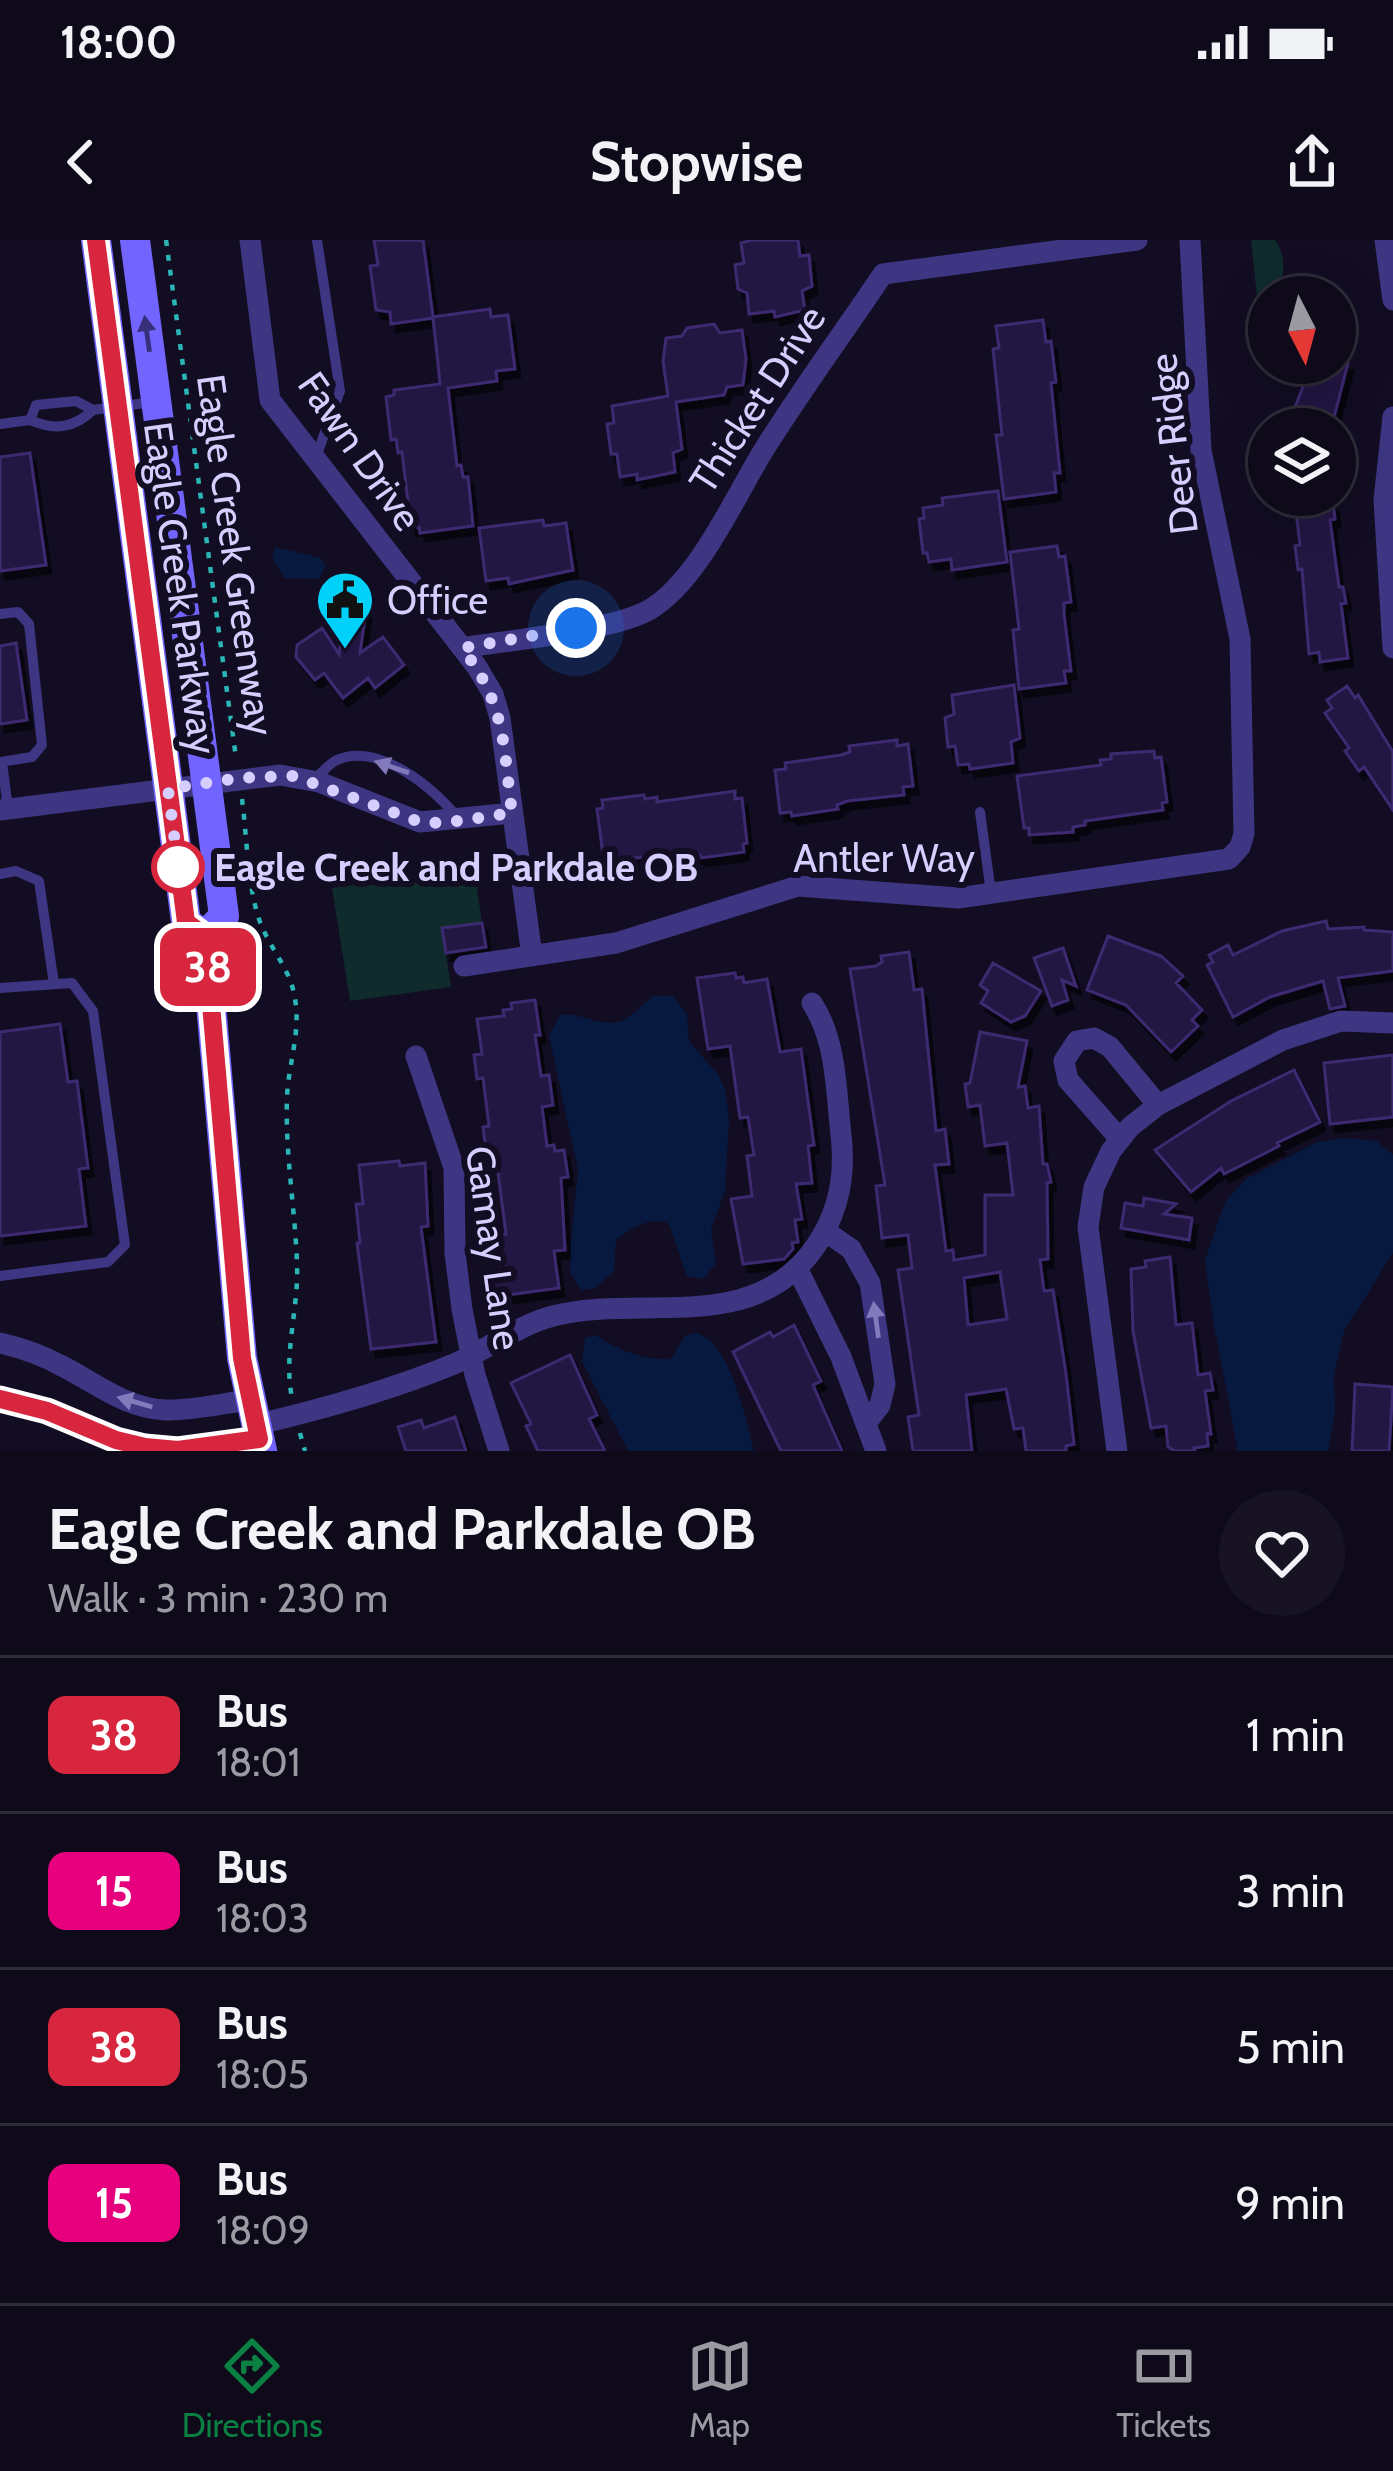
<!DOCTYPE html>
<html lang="en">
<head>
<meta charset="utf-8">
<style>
  :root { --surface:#0e0a1a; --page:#171323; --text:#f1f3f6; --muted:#9b9aa2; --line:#2e2b39; --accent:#0b8043 }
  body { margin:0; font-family:Cabin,sans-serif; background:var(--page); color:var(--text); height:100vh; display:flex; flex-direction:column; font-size:45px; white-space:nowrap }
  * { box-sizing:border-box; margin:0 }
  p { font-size:39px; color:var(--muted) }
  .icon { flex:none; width:66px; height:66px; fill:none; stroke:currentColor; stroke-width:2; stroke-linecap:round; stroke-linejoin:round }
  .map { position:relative; height:1211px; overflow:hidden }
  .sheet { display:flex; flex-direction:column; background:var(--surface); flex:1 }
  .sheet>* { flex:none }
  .badge { padding:0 24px; border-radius:18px; font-size:42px; line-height:78px }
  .needle { width:78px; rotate:174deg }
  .fabs { position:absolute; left:1248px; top:36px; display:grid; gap:24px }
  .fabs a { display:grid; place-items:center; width:108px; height:108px; border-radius:50%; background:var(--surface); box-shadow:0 12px 48px #0002,0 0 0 3px var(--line); font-size:60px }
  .you { position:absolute; width:60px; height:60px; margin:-30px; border:9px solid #fff; border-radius:50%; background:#1a73e8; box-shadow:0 0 0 18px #1a73e833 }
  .map>.badge { position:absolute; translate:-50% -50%; box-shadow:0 0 0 6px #fff }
  .round { display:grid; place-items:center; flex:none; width:126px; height:126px; border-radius:63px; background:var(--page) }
  .overview { display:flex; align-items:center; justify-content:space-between; height:204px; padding:0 48px }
  h1 { font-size:57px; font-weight:800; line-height:90px }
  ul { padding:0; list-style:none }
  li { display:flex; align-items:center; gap:36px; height:156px; padding:0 48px; border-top:3px solid var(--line) }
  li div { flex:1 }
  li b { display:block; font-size:45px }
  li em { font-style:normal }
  li .badge { min-width:132px; font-weight:700; text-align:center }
  .status { display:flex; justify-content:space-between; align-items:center; height:84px; padding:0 60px; background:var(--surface); direction:ltr }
  .status svg { height:33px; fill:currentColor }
  header { display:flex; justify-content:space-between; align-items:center; height:156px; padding:0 48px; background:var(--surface); font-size:54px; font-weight:800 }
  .tabs { display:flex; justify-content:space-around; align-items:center; height:168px; border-top:3px solid var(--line); background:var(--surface); font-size:33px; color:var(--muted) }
  .tabs a { display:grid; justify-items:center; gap:6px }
  .tabs .current { color:var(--accent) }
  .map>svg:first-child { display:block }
  .green { fill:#102b2c }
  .water { fill:#081940 }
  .building { fill:#231843; stroke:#3c2970; stroke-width:3; fill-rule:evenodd; filter:url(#shadow) }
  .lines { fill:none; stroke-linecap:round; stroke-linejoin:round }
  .path { stroke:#2ab6b6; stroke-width:4.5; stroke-dasharray:6 9; stroke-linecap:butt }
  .service { stroke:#3e3682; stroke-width:10 }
  .minor { stroke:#3e3682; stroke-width:21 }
  .secondary { stroke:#7265ff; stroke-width:30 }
  .oneway { fill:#38307a }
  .oneway2 { fill:#827aba }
  .line-casing { stroke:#fff; stroke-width:27 }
  .line { stroke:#d7263d; stroke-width:18 }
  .walk { stroke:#d6ceff; stroke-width:12; stroke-dasharray:0 21.6 }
  .stop-dot { fill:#fff; stroke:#d7263d; stroke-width:6 }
  .labels { text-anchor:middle; stroke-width:12; stroke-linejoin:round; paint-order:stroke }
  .street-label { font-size:39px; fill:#d6ceff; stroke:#120d22 }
  .poi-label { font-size:39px; fill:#d6ceff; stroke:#120d22; text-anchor:start }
  .stop-label { font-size:39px; font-weight:bold; fill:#d6ceff; stroke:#120d22; text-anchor:start }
</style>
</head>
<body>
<div class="status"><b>18:00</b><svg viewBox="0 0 49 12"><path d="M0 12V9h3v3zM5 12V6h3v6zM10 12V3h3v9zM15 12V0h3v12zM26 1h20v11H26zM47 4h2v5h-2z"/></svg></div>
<header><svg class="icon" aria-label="back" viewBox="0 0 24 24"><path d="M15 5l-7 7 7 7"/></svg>Stopwise<svg class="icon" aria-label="share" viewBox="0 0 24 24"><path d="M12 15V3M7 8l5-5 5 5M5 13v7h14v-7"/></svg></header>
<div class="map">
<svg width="1393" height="1211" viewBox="0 0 1393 1211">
  <defs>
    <filter id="shadow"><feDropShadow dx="5" dy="8" stdDeviation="0" flood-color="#0009"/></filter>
  </defs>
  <rect width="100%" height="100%" fill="#120d22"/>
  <path class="green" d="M1251,0h24c12,17 10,37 2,55l-20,2z
    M474,627l8,56 -40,6 9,58 -101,14 -18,-113z"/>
  <path class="water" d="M275,307l46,11 5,7 -7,14 -35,-1 -12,-20z
    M653,756h20l14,18 2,27 28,32 8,16 4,30 -4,72 -14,38 5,34 -12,16 -17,-3 -18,-52c-18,-9 -38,5 -53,16l-2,32 -19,16 -14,2 -11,-18v-19l8,-83 -29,-134 11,-21c20,-3 42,13 61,6 11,-4 23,-18 32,-25z
    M1342,898l35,3 16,14v98l-49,78 -10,44 1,39 -7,37h-90l-25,-131 -8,-60 4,-12 17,-48 20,-21 71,-37z
    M694,1093c34,2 53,88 60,118h-126l-46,-90 3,-23 10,-3c22,14 49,26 76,24l13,-22z"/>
  <path class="building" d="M374,0h49l10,77 57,-8 1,8 17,-2 7,54 -19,2 1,10 -49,7 9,78 4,-1 2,12h5l5,49 -53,7 -1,-6 -8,1 -9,-76 -4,1 -2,-14 -5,1 -5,-43 8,-2v-5l46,-6 -3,-30 -4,-36 -42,6 -1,-12 -14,-2 -6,-44 8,-1z
    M752,0h46l2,16 9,-1 3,31 -10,5 3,19 -30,7 -1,-6 -25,3 -2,-21 -9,-4 -3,-24 9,-2 -3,-20z
    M1043,80l3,22 5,-1 5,41 -5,1 9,90h-6l2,19 -52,7 -8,-64h6l-9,-86 6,-1 -3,-22z
    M714,84l6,9 22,-3 4,29 -3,26 -16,2 -3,8 -48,7 6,47 -9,4 2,19 -38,8v-6l-17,3 -3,-23h-6l-4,-30 7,-1 -2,-17 56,-10 -5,-34 3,-24 16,-2 5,-8z
    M1312,123h36l-17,66h-36l4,-18 -5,-1z
    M30,213l16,112 -46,6v-114z
    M998,251l9,71 -55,8 -1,-11 -22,3 -2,-9h-4l-4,-34 5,-1 -1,-10 20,-3 -1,-7z
    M1303,255h24l1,8h5l2,16 -5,1 9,67h4l3,16 -5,1 7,54 -28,4 -1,-10 -10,2 -7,-85 -4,1 -3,-24 5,-1 -5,-41 9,-2z
    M543,280l1,6 22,-3 7,47 -64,14 -1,-6 -22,3 -7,-53z
    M1057,306l2,11 6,-1 6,46 -7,1v11l7,57h-7l2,12 -47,6 -6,-59 6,-1 -9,-77z
    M357,359l9,12 -6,42 23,-16 21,28 -29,23 -7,-10 -25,20 -19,-25 -9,7 -19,-23 1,-12 25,-17 17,26 6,-45z
    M16,403l11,77 -27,4v-78z
    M1014,445l6,53 -9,4 2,21 -43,6 -1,-5 -11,1 -3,-19 -7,1 -3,-29 9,-4 -2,-19z
    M1347,446l8,12 3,-3 35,57v58l-29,-43 -5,4 -14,-20 4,-3 -24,-35 7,-5 -5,-8z
    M897,500v6l11,-2 5,42 -10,1 1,8 -57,6 -10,4 1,4 -46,7 -1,-4 -11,1 -5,-43 11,-1 -1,-6 56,-8 9,-3 -1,-6z
    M1154,511l1,7 6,-1 6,45 -5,1 1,7 -78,11v4l-12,2v5l-44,3v-7h-5l-7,-52 84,-11 -1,-5 11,-1v-5z
    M735,551v8l7,-1 5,45 -4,1 1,8 -44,6v-3l-12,1v-4l-79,9 -1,-7 -5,1 -6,-46 6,-1 -1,-8 42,-5 1,4 12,-2v5z
    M1326,681l2,8 36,-2v3l29,2v39l-55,7 7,28 -15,3 -7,-28 -53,16 -37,20 -26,-52 6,-3 -4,-7 19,-10 5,10 49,-24z
    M482,683l4,24 -40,6 -4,-25z
    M1108,696l53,20 22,20 -7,7 26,27 -10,10 6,6 -27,26 -45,-47 -39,-15z
    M1063,708l13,38 -14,-6 6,20 -16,6 -18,-48z
    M909,712l5,38 8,-1 14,142 9,-2 4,35 -14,1 11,86 7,-1 1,10 31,-5v-60h28l-6,-52 -22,3 -5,-41 -12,2 -3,-23 5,-1 10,-51 47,9 -9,46 7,-1 3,22 11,-2 4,58h4l4,18 -4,1 1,76 -8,1 4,31 9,-1 13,84 8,70 -8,2v5h-40l-3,-23 -9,1 -8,-40 -40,6 6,56h-59l-5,-34 11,-2 -21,-145 14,-2 -4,-33 -26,3 -6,-52 9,-1 -35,-216 26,-3 6,-4 -1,-6zM1000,1032l7,47 -39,6 -4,-47z
    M993,723l48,28 -16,25 -14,6 -30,-19 7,-12 -8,-6z
    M735,733l1,5 7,-1 1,6 23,-4 13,73 21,-3 13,96 -6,1 4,37 -16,1 6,35 -7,1 3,22 -6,1 1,6 -9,10 -41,5 -12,-65 21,-3 -5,-40 7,-1 -6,-38 -8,1 -10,-72 -22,3 -11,-71z
    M535,760l5,35h-5l6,41 8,-1 4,30 -11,2 5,39 7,-1 1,6 9,-1 4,27 -7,1 4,72 -11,1 5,37 -66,9 -3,-24 11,-2 -5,-36 10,-1 -11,-84 -9,1 -3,-24 6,-1 -6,-48 -6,1 -3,-24 8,-1 -5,-35 27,-3 -1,-6 9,-1 -1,-6z
    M60,784l8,58 9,-1 11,87 -9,1 7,57 -86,10v-204z
    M1393,815v62l-63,7 -6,-61z
    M1294,830l26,52 -43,21 2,3 -55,28 -3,-6 -30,24 -36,-42 76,-49z
    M399,921l1,5 25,-3 3,63 -7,1 15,115 -65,7 -14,-106h3l-4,-39h7l-4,-39z
    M1144,958l32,6 -12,10 28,4 -3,22 -68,-12 4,-25 18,3z
    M1170,1017l6,68 16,-2 6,52 12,-2 3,17 -8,1 6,43h-4l1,12 -14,2 1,3h-20l-7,-4 -2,-21 -15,2 -18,-97 -2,-62 15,-2 -1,-6z
    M794,1085l27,56 -8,4 29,66h-61l-48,-99 37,-20 3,5z
    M570,1115l27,60 -8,4 16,32h-67l-12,-25 5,-2 -20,-41z
    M1355,1144l38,3 -4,64h-37z
    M455,1177l11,34h-60l-8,-24 23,-7 3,8z"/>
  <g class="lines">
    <path class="path" d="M166,0l70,518
      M242,559c5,38 5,81 16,117 9,30 33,52 37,83 6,34 -7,66 -8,99 -2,55 8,110 10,165 2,46 -14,90 -5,135
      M300,1193l5,18"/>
    <path class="service" d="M93,170c-19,18 -38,21 -63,10l6,-15 40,-4 17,9 60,-8
      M0,184l30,-4
      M316,217l24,-66 -23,-151
      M0,374l18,-2 11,12 13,121 -10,12 -32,5
      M2,522l6,47
      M313,540c7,-5 15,-15 22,-19 42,-21 99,27 123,57
      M980,572l11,81
      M0,634l16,-3 23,10 15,103
      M0,748l72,-5 21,28 32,234 -17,17 -108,14"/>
    <path class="minor" d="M250,0l20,160 207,267 16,27 7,24 32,238
      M1385,0l8,60
      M1393,177l-9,83 9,148
      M462,408c47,-8 149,-17 187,-38 49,-28 86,-114 116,-162 37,-59 79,-116 118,-174l254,-34
      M0,570l280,-35 39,7 101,40 92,-9
      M464,726l152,-23 182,-57 160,12 271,-39 11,-12 4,-13 -4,-195 -39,-189 -11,-210
      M416,816l38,112 1,85 7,56 13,66 24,76
      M1120,899l-52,-59 -4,-19 13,-20 17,-3 16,9 48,58
      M825,991l26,18 19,34 15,101 -5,21 -13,17
      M797,1028l44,89 35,94
      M0,1103c22,5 42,12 62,23 34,17 63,42 103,44 28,1 58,-7 85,-10
      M0,1159l47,11 69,30 29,7 33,3 81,-11
      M255,1185c68,-16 134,-34 199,-61 33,-14 64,-39 99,-48 89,-23 199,21 262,-69 23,-33 31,-71 26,-112 -5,-43 -4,-94 -29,-132
      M1117,1211l-29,-224 6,-40 17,-36 19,-24 28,-22 125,-65 58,-19 52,2"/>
    <path class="secondary" d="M96,0l90,682 19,14 37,422 20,93
      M135,0l89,676 -19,20"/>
  </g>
  <defs><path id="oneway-solid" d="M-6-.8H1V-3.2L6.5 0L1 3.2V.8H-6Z" transform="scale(3)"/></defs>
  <use class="oneway" href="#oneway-solid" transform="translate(147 94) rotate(-98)"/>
  <g class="oneway2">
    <use href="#oneway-solid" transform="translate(392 527) rotate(-161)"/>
    <use href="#oneway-solid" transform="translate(876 1080) rotate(-98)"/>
    <use href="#oneway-solid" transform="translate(135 1162) rotate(-164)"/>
  </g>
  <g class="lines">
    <g class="line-casing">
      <path id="line" d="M0,1159l47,12 69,29 29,7 33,3 81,-11 -17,-81 -37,-422 -19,-14 -90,-682"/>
    </g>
    <use href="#line" class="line"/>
    <path class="walk" d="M178,627l1,6 -11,-84 71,-11 54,-2 127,46 23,1 69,-10c-9,-68 -6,-109 -50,-165l114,-20"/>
  </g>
  <defs>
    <g id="civic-pin" transform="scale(3)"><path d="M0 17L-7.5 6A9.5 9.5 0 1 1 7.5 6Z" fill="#00d1f9" stroke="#120d22"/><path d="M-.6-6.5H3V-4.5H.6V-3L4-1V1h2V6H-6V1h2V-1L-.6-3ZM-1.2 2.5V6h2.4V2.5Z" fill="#111"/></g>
  </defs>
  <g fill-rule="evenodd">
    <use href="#civic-pin" x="345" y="360"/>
  </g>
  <circle class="stop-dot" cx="178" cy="627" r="24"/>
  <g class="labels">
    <g class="street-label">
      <text transform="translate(757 159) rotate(-57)" y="14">Thicket Drive</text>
      <text transform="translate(1173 204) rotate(-97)" y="14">Deer Ridge</text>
      <text transform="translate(360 211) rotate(55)" y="14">Fawn Drive</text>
      <text transform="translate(236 315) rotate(82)" y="14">Eagle Creek Greenway</text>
      <text transform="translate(181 348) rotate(82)" y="14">Eagle Creek Parkway</text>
      <text x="884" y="632">Antler Way</text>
      <text transform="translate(494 1008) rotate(82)" y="14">Gamay Lane</text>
    </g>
    <g class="poi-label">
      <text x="387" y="374">Office</text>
    </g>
    <g class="stop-label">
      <text x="214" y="641">Eagle Creek and Parkdale OB</text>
    </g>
  </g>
</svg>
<div class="fabs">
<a><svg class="needle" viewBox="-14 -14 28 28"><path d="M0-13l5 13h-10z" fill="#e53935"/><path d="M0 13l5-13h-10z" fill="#9b9aa2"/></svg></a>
<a><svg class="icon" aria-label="layers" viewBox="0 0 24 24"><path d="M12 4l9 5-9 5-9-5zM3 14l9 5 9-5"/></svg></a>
</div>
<div class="you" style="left:576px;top:388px"></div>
<b class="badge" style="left:208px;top:727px;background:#d7263d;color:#fff">38</b>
</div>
<section class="sheet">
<div class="overview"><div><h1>Eagle Creek and Parkdale OB</h1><p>Walk · 3 min · 230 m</p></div><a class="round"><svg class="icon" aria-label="heart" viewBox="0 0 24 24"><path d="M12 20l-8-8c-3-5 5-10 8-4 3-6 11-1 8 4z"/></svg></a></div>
<ul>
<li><span class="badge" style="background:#d7263d;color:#fff">38</span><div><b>Bus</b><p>18:01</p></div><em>1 min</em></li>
<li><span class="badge" style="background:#e6007e;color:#fff">15</span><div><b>Bus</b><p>18:03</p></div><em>3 min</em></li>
<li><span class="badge" style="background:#d7263d;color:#fff">38</span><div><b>Bus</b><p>18:05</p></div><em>5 min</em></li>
<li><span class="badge" style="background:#e6007e;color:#fff">15</span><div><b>Bus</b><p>18:09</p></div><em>9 min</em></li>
</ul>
</section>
<nav class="tabs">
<a class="current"><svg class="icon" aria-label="directions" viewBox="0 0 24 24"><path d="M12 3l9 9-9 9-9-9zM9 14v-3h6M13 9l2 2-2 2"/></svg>Directions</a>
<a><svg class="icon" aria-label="map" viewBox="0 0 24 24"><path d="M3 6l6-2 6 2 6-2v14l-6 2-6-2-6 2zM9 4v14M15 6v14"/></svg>Map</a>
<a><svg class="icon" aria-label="tickets" viewBox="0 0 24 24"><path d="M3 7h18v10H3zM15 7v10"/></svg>Tickets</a>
</nav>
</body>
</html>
